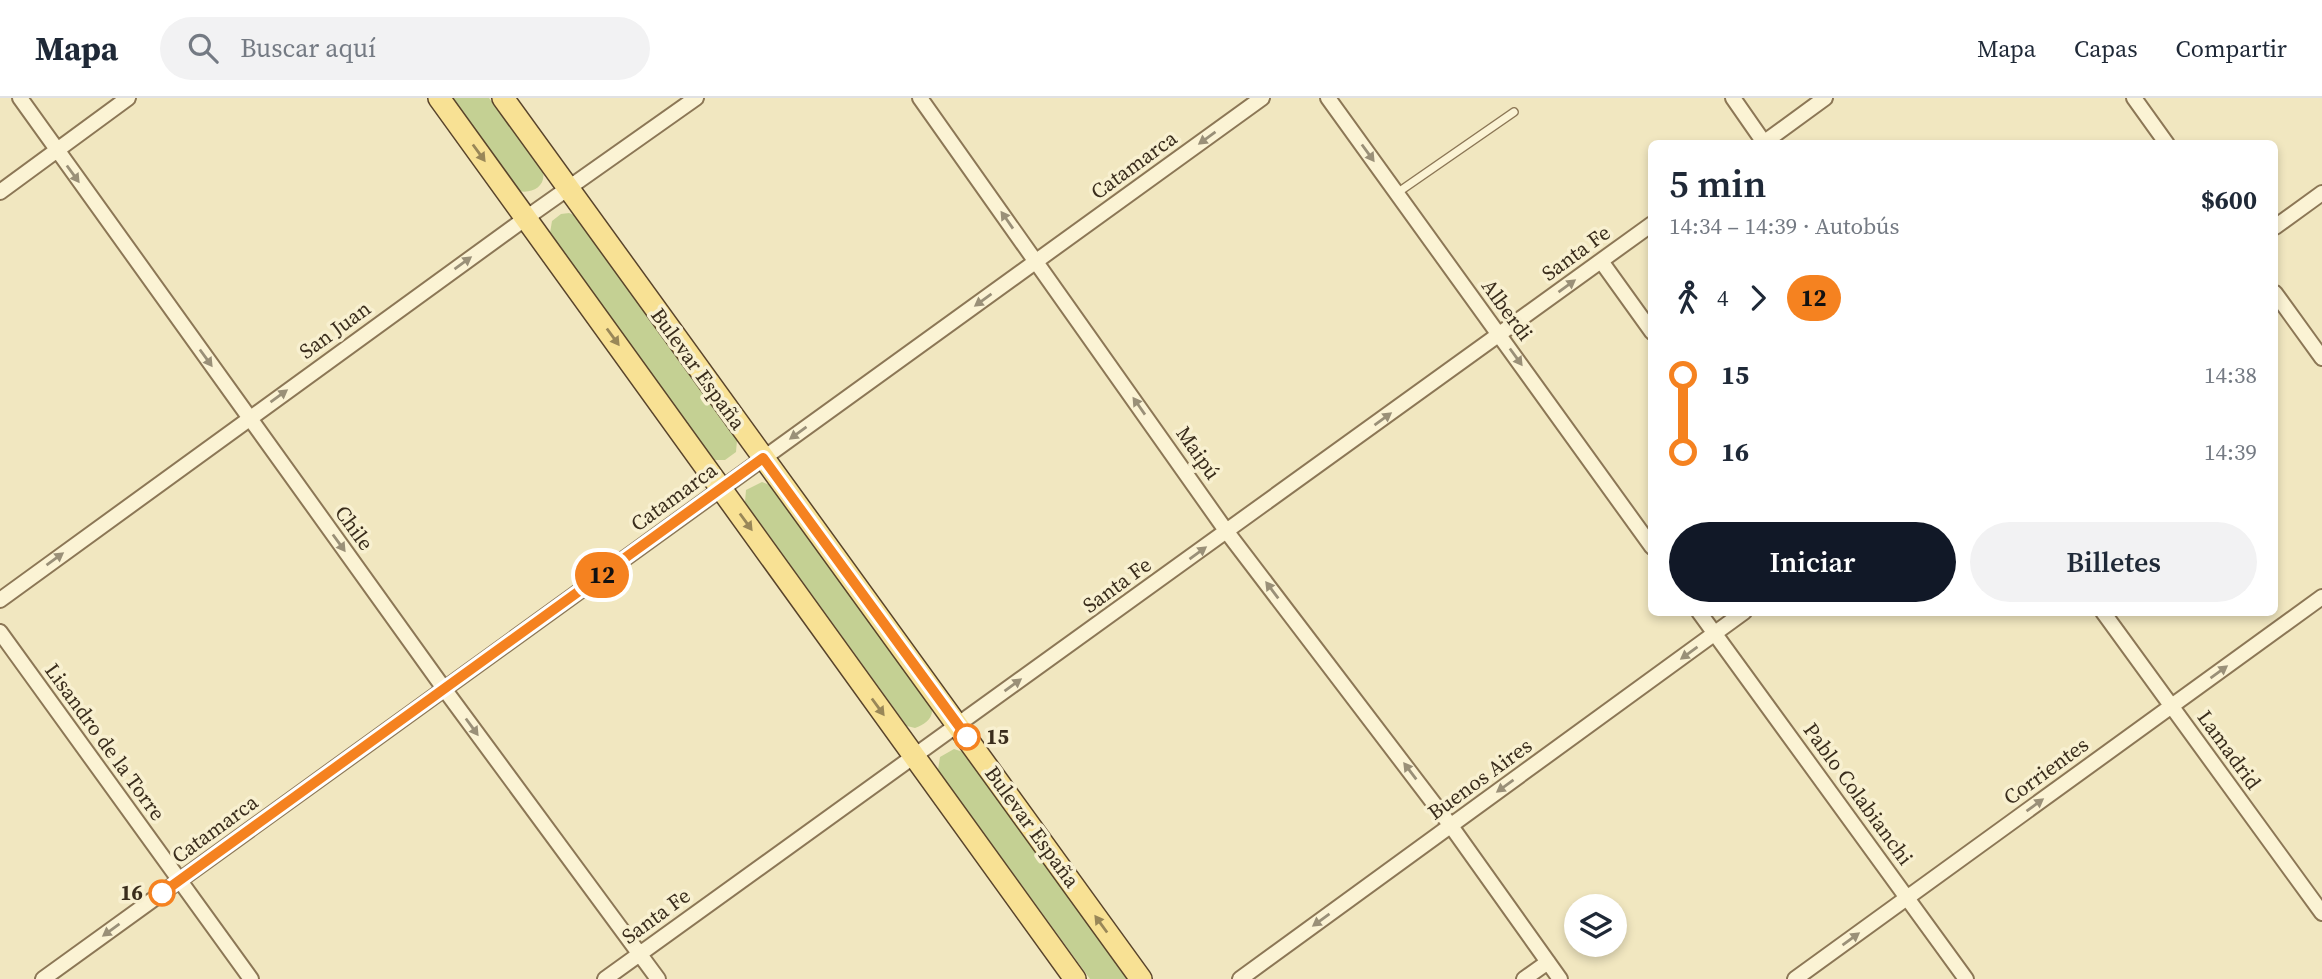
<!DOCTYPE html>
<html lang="es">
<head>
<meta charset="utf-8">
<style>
  :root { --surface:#fff; --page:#f2f2f3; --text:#1f2937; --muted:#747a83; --line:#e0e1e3; --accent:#111827 }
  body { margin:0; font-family:"Source Serif 4",serif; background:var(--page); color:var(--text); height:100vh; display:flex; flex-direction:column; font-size:26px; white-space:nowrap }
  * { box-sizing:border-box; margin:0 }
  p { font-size:23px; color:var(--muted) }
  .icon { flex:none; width:38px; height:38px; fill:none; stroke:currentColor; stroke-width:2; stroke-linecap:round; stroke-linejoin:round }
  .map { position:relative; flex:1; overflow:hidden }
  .side { position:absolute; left:1648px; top:42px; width:630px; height:476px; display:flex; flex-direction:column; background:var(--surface); border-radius:10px; box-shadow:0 4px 10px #0003 }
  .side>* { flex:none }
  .badge { padding:0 14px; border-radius:23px; font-size:24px; line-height:46px }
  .controls { position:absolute; left:1564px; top:796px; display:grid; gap:14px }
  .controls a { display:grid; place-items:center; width:63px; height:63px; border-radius:50%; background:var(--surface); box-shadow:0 4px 10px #0003; font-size:35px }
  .map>.badge { position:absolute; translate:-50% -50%; box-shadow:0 0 0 4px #fff }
  .legs { display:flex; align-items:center; gap:10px; height:77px; padding:0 21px; font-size:23px }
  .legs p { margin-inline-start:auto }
  .overview { display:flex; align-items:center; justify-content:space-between; height:119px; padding:0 21px }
  h1 { font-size:38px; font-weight:600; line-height:52px }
  .primary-button { display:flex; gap:14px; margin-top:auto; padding:14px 21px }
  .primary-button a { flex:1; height:80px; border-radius:42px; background:var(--accent); color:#fff; font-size:28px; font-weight:600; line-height:80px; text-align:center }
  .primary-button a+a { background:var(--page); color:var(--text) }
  ul { padding:0 21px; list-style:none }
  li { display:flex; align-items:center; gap:24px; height:77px; font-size:26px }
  li i { display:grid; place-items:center; width:10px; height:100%; margin:0 9px; background:currentColor }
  li i::after { content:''; width:18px; height:18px; margin:-9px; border:5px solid; border-radius:50%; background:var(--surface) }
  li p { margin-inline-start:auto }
  li:first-child i { background:linear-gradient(#0000 50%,currentColor 0) }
  li:last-child i { background:linear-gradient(currentColor 50%,#0000 0) }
  header { display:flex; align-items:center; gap:42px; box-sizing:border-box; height:98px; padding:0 35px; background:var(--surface); border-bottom:2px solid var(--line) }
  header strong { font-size:33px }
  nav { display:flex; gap:38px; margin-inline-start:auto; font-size:24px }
  .search { width:490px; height:63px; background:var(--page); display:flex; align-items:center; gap:18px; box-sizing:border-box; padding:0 24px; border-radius:38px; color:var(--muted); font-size:26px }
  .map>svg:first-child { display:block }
  .green { fill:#c4d093 }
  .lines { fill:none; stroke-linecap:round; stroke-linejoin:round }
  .lane-casing { stroke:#8c7756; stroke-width:10 }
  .street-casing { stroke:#8c7756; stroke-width:18 }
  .primary-casing { stroke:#59442b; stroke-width:24 }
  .lane { stroke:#fbf3d4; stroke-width:7 }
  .street { stroke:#fbf3d4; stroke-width:14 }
  .primary { stroke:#f8e194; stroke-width:21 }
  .oneway { fill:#9a9078 }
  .oneway2 { fill:#998758 }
  .line-1-casing { stroke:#fff; stroke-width:16 }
  .line-1 { stroke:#f58220; stroke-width:10 }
  .stop-1-dot { fill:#fff; stroke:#f58220; stroke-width:3.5 }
  .labels { text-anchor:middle; stroke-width:7; stroke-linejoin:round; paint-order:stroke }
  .street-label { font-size:21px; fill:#3a2d1c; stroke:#f8f0d0 }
  .stop-label { font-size:21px; font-weight:bold; fill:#3a2d1c; stroke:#f8f0d0; text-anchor:start }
</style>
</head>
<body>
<header>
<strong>Mapa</strong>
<div class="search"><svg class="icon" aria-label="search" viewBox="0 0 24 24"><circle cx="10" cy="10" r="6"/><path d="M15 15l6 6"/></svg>Buscar aquí</div>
<nav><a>Mapa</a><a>Capas</a><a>Compartir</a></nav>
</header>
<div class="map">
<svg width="2322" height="881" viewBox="0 0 2322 881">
  <rect width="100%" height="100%" fill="#f1e7c0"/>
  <path class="green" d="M452,0h37l54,74c3,14 -11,22 -24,19z
    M569,115l5,2 163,225 -1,12 -11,8h-11l-164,-227 2,-12 9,-7z
    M762,384l8,3 162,224c1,10 -8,16 -17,19l-8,-2 -162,-224 1,-12z
    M954,651l9,3 164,227h-37l-152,-209 2,-13z"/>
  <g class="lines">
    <g class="lane-casing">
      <path id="lane" d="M1397,95l117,-81"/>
    </g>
    <g class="street-casing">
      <path id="street" d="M20,0l425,592 213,289
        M920,0l307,434 224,294 109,153
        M1328,0l324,449
        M1733,0l32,46
        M2134,0l33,46
        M1762,46l63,-46
        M0,94l128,-94
        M2275,129l47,-34
        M1601,163l51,71
        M2275,195l47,65
        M0,502l526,-382 170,-120
        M1699,514l267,367
        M2103,514l219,301
        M0,534l251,347
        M43,881l1219,-881
        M605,881l1047,-755
        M1240,881l504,-367
        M1524,881l24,-17
        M1795,881l527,-382"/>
    </g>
    <g class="primary-casing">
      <path id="primary" d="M439,0l636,881
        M503,0l638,881"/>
    </g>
    <use href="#lane" class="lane"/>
    <use href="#street" class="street"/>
    <use href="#primary" class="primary"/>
  </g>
  <defs><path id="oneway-solid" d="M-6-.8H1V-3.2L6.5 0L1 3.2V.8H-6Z" transform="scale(1.75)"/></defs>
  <g class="oneway">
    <use href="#oneway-solid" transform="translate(1207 40) rotate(144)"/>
    <use href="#oneway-solid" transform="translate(1368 55) rotate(54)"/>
    <use href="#oneway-solid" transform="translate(73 76) rotate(54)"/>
    <use href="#oneway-solid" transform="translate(1007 122) rotate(-125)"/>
    <use href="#oneway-solid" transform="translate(463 165) rotate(-36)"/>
    <use href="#oneway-solid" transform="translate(1567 188) rotate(-36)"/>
    <use href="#oneway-solid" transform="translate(983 202) rotate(144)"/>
    <use href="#oneway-solid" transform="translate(1516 259) rotate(54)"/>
    <use href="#oneway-solid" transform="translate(206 260) rotate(54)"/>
    <use href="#oneway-solid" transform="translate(279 298) rotate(-36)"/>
    <use href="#oneway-solid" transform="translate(1139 308) rotate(-125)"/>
    <use href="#oneway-solid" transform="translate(1383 321) rotate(-36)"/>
    <use href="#oneway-solid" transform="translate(798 335) rotate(144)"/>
    <use href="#oneway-solid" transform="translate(339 445) rotate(54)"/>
    <use href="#oneway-solid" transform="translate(1198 455) rotate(-36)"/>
    <use href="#oneway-solid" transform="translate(55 461) rotate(-36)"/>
    <use href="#oneway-solid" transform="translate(1272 492) rotate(-127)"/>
    <use href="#oneway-solid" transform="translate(1689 555) rotate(144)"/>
    <use href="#oneway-solid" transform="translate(2219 574) rotate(-36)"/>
    <use href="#oneway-solid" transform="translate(1013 587) rotate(-36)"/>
    <use href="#oneway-solid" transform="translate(472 629) rotate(54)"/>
    <use href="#oneway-solid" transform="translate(1410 673) rotate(-127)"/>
    <use href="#oneway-solid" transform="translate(1505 688) rotate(144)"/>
    <use href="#oneway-solid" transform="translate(2035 707) rotate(-36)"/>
    <use href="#oneway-solid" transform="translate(1321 822) rotate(144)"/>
    <use href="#oneway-solid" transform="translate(111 832) rotate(144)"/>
    <use href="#oneway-solid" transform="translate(1851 841) rotate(-36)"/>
  </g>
  <g class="oneway2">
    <use href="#oneway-solid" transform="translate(479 55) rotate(54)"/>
    <use href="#oneway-solid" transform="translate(613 239) rotate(54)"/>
    <use href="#oneway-solid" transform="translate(746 424) rotate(54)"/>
    <use href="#oneway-solid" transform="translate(878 609) rotate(54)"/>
    <use href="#oneway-solid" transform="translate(1101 826) rotate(-126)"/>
  </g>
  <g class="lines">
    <g class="line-1-casing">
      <path id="line-1" d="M162,795l601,-435 204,279"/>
    </g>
    <use href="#line-1" class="line-1"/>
  </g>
  <g class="stop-1-dot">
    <circle cx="967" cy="639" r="12"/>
    <circle cx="162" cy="795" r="12"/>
  </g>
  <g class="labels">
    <g class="street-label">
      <text transform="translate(1134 67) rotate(-36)" y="7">Catamarca</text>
      <text transform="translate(1576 155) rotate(-36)" y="7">Santa Fe</text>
      <text transform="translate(1507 212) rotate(54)" y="7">Alberdi</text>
      <text transform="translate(335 232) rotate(-36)" y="7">San Juan</text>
      <text transform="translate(698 271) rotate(54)" y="7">Bulevar España</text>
      <text transform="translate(1198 355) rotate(55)" y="7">Maipú</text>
      <text transform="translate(674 399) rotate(-36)" y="7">Catamarca</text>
      <text transform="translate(354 430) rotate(54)" y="7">Chile</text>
      <text transform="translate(1117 487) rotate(-36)" y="7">Santa Fe</text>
      <text transform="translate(105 644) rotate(54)" y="7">Lisandro de la Torre</text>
      <text transform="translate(2229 652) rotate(54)" y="7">Lamadrid</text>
      <text transform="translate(2046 673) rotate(-36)" y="7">Corrientes</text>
      <text transform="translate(1480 681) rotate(-36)" y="7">Buenos Aires</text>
      <text transform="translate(1858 696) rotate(54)" y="7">Pablo Colabianchi</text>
      <text transform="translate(1032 729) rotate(54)" y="7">Bulevar España</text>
      <text transform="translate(215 731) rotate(-36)" y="7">Catamarca</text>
      <text transform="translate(656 818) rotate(-36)" y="7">Santa Fe</text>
    </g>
    <g class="stop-label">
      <text x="986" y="646">15</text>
      <text x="143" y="802" text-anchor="end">16</text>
    </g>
  </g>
</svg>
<div class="controls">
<a><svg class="icon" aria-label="layers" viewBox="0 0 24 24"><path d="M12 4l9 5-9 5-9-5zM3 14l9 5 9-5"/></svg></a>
</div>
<b class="badge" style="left:602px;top:477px;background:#f58220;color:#111">12</b>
<section class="side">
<div class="overview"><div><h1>5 min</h1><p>14:34 – 14:39 · Autobús</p></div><b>$600</b></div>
<div class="legs"><svg class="icon" aria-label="walk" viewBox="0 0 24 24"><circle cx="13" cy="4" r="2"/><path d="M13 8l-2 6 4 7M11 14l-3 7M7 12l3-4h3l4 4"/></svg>4<svg class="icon" aria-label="forward" viewBox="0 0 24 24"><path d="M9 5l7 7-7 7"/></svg><b class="badge" style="background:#f58220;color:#111">12</b></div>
<ul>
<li><i style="color:#f58220"></i><b>15</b><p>14:38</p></li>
<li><i style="color:#f58220"></i><b>16</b><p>14:39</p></li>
</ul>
<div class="primary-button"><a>Iniciar</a><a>Billetes</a></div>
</section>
</div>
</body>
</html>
